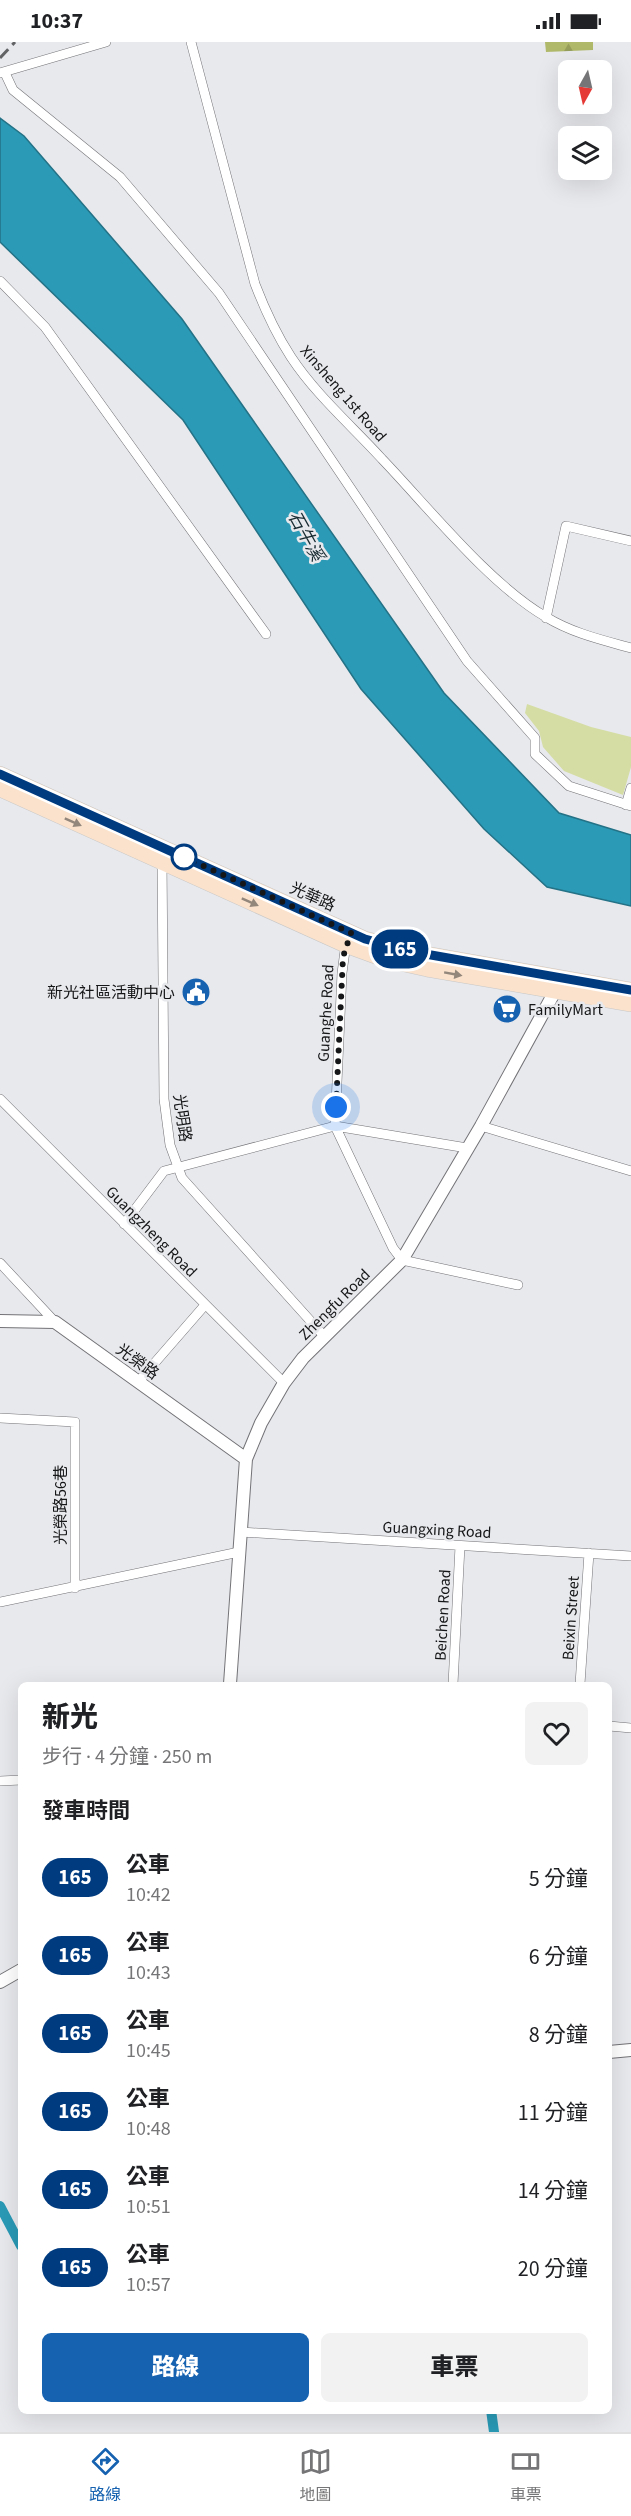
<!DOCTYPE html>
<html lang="zh-TW">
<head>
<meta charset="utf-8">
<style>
  :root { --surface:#fff; --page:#f2f2f2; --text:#202124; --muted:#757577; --line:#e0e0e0; --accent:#1662b1 }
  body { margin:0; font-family:"Source Sans 3","Noto Sans TC",sans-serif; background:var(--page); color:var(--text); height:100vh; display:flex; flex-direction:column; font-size:22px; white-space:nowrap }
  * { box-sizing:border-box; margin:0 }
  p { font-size:20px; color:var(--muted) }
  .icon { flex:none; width:33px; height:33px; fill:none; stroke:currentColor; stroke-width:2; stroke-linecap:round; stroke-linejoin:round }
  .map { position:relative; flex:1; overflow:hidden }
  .details { position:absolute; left:18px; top:1640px; width:594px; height:732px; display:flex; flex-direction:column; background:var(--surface); border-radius:9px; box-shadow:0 6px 24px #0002 }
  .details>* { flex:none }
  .badge { padding:0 12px; border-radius:20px; font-size:21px; line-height:39px }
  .needle { width:39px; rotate:188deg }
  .tools { position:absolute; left:558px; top:18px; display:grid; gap:12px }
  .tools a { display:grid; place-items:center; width:54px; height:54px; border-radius:9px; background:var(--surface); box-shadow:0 6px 24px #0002; font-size:30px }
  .you { position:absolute; width:30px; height:30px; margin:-15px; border:4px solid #fff; border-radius:50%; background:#1a73e8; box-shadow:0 0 0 9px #1a73e833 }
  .map>.badge { position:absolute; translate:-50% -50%; box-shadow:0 0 0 3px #fff }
  h2 { padding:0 24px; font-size:22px; line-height:54px }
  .round { display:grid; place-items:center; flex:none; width:63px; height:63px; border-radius:9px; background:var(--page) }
  .headline { display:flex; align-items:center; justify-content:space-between; height:102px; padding:0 24px }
  h1 { font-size:28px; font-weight:800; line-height:45px }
  .primary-button { display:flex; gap:12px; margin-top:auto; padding:12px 24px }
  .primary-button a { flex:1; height:69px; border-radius:9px; background:var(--accent); color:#fff; font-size:24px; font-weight:800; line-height:69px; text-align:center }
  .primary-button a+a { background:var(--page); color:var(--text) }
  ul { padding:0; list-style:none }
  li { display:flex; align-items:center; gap:18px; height:78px; padding:0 24px }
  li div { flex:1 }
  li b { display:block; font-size:22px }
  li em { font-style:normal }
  li .badge { min-width:66px; font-weight:700; text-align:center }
  .status { display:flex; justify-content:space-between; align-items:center; height:42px; padding:0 30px; background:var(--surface); direction:ltr }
  .status svg { height:16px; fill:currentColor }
  .dock { display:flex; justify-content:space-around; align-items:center; height:84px; border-top:2px solid var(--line); background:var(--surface); font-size:16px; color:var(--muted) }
  .dock a { display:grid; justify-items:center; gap:3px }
  .dock .active { color:var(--accent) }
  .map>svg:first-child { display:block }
  .forest { fill:url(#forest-firs) }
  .park { fill:#d5dda4 }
  .water { fill:#2a9ab6; stroke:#247286; stroke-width:1.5 }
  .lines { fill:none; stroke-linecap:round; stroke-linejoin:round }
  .canal { stroke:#2a9ab6; stroke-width:10 }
  .minor-casing { stroke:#737377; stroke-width:10 }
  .tertiary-casing { stroke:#737377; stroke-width:14 }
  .primary-casing { stroke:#c7c7c7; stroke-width:16 }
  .minor { stroke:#fff; stroke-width:9 }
  .tertiary { stroke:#fff; stroke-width:12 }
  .primary { stroke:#fae2cc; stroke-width:15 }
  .rail { stroke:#626365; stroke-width:3; stroke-dasharray:12 6; stroke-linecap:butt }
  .oneway { fill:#93867b }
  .line-casing { stroke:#fff; stroke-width:14 }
  .line { stroke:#003b80; stroke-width:9 }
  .walk { stroke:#151617; stroke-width:6; stroke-dasharray:0 10.8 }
  .stop-dot { fill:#fff; stroke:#003b80; stroke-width:3 }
  .labels { text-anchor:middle; stroke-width:5; stroke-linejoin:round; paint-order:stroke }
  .street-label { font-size:16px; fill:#151617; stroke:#e8e9ed }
  .poi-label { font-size:16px; fill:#151617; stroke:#e8e9ed; text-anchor:end }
  .water-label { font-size:18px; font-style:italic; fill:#192c32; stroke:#e8e9ed }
</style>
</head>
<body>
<div class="status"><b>10:37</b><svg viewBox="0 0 49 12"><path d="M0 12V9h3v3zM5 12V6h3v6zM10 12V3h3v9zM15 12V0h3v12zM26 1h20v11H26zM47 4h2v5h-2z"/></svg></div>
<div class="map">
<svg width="631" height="2390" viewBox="0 0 631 2390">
  <defs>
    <pattern id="forest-firs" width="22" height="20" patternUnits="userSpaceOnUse" patternTransform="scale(1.5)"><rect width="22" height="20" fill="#b0b969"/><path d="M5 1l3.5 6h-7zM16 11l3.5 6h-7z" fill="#969e5a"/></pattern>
  </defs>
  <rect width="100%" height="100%" fill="#e8e9ed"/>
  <path class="forest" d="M545,0h48v8l-47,2z"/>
  <path class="park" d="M527,662l64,23 40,10v30l-8,28 -59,-24 -21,-24 -4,-16 -14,-18z"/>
  <path class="water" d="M0,76l24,18 158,183 262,374 115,120 72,22v71l-84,-19 -63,-58 -123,-140 -178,-269 -183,-178z"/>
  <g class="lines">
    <path class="canal" d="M0,2164l21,40
      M491,2368l3,22"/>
    <g class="minor-casing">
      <path id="minor" d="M191,0l64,242c10,26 21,50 36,73 25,38 61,69 91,102 46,48 107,125 164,158 26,16 56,23 85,31
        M0,31l106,-31
        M5,31l8,17 107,87 99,116 248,368 68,77v16l34,32 62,20
        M0,239l45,46 221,307
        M546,576l20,-92 65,15
        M626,763l5,-17
        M162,817l2,240 6,46 12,33 142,158
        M346,901l-4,30 -7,153 58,122 9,12 116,25
        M0,1057l284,284
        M481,1084l150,45
        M124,1182l40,-53 171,-45 132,22
        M0,1221l55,59
        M138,1340l67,-77
        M0,1376l75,4v166
        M241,1490l390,24
        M0,1560l239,-50
        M453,1642l7,-138
        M580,1642l9,-131
        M609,1684l22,2
        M0,1739l21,-1"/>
    </g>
    <g class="tertiary-casing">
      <path id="tertiary" d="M0,1279l55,1 191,137
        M230,1642l16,-225 15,-36 23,-40 19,-25 99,-98 79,-134 78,-142
        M0,1940l21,-12
        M609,2010l22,-2"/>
    </g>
    <g class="primary-casing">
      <path id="primary" d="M0,732l365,165 49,13 217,38
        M0,747l345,156 41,15 41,9 204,35"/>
    </g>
    <use href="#minor" class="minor"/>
    <use href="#tertiary" class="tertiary"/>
    <use href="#primary" class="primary"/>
    <path class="rail" d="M0,16l15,-16"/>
  </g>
  <defs><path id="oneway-solid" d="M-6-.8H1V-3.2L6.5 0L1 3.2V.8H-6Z" transform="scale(1.5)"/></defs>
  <g class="oneway">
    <use href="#oneway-solid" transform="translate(73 780) rotate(24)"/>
    <use href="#oneway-solid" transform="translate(250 860) rotate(24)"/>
    <use href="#oneway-solid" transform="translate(453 932) rotate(10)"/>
  </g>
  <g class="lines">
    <g class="line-casing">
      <path id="line" d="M0,732l365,165 49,13 217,38"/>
    </g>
    <use href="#line" class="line"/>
    <path class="walk" d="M184,815l167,76 -8,24 -7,150"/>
  </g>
  <defs>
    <g id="civic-disc" transform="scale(1.5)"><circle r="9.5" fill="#1662b1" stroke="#e8e9ed"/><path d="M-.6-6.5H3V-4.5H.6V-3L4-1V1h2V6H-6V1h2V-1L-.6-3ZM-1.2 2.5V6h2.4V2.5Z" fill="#fff"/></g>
    <g id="supermarket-disc" transform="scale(1.5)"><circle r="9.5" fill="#1662b1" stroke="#e8e9ed"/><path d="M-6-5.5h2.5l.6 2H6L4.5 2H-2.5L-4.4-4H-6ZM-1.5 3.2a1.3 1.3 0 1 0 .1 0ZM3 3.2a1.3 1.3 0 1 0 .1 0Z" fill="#fff"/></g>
  </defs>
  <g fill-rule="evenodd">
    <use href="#civic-disc" x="196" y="950"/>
    <use href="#supermarket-disc" x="507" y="967"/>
  </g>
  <circle class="stop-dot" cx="184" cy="815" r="12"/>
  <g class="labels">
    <g class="street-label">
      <text transform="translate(344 351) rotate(49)" y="6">Xinsheng 1st Road</text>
      <text transform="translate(313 854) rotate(24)" y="6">光華路</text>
      <text transform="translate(325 971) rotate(-87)" y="6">Guanghe Road</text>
      <text transform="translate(183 1076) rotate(82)" y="6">光明路</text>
      <text transform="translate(152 1189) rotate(45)" y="6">Guangzheng Road</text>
      <text transform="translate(334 1262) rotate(-45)" y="6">Zhengfu Road</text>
      <text transform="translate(138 1319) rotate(36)" y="6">光榮路</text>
      <text transform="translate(60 1463) rotate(-90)" y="6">光榮路56巷</text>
      <text transform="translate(437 1487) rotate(3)" y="6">Guangxing Road</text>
      <text transform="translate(442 1573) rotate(-87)" y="6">Beichen Road</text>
      <text transform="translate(570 1576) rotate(-86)" y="6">Beixin Street</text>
    </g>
    <g class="poi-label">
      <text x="175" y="956">新光社區活動中心</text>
      <text x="528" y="973" text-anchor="start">FamilyMart</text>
    </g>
    <g class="water-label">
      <text transform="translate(306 494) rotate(61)" y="6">石牛溪</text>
    </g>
  </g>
</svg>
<div class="tools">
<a><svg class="needle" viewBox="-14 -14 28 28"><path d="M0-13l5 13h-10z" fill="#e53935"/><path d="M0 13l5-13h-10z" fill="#757577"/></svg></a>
<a><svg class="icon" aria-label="layers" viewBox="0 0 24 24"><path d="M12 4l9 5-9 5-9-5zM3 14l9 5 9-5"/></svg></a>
</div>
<div class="you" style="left:336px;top:1065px"></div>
<b class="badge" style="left:400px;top:907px;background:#003b80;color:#fff">165</b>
<section class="details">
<div class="headline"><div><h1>新光</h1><p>步行 · 4 分鐘 · 250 m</p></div><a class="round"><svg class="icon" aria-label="heart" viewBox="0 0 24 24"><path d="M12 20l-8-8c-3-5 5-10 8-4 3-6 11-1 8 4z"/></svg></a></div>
<h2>發車時間</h2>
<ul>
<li><span class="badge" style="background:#003b80;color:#fff">165</span><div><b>公車</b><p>10:42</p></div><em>5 分鐘</em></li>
<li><span class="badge" style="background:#003b80;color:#fff">165</span><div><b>公車</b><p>10:43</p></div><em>6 分鐘</em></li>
<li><span class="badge" style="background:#003b80;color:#fff">165</span><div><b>公車</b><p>10:45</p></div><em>8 分鐘</em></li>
<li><span class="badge" style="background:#003b80;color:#fff">165</span><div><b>公車</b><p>10:48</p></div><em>11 分鐘</em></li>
<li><span class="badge" style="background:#003b80;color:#fff">165</span><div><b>公車</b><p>10:51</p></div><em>14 分鐘</em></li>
<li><span class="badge" style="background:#003b80;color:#fff">165</span><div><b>公車</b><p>10:57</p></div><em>20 分鐘</em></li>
</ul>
<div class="primary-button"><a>路線</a><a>車票</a></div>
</section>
</div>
<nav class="dock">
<a class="active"><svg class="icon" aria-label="directions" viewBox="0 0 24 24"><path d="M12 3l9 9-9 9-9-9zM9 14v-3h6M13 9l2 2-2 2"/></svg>路線</a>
<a><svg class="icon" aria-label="map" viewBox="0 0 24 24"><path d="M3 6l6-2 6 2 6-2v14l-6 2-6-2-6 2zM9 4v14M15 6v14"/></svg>地圖</a>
<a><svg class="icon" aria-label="tickets" viewBox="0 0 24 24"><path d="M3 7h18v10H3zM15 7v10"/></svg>車票</a>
</nav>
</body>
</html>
